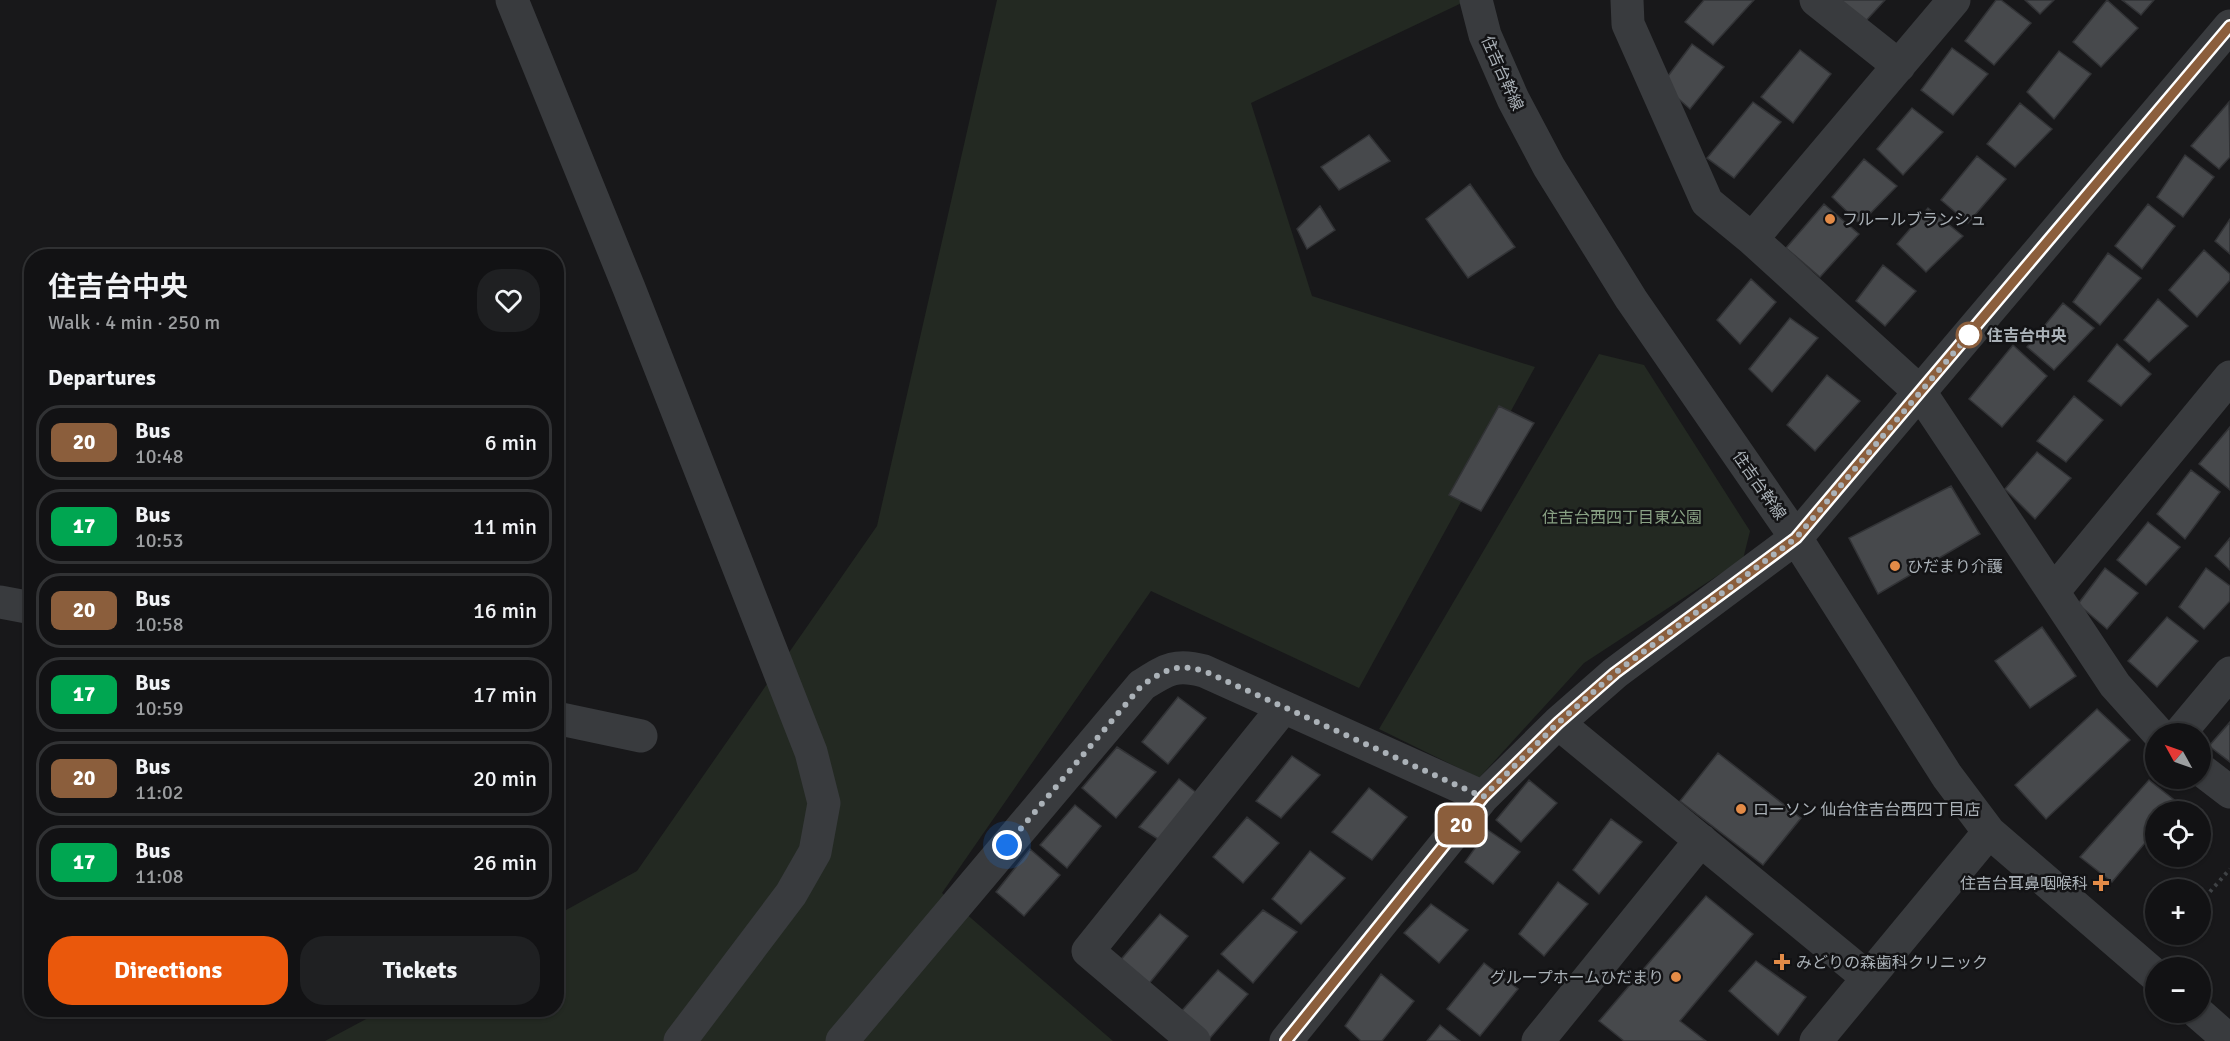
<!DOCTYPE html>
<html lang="en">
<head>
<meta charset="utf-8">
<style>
  :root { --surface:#121214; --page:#1f2022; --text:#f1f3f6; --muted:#9c9ea0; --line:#313234; --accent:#ea580c }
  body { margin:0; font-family:Signika,"Noto Sans JP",sans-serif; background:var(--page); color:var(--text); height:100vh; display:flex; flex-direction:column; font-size:22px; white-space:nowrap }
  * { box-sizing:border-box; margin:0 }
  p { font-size:20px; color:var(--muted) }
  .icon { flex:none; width:33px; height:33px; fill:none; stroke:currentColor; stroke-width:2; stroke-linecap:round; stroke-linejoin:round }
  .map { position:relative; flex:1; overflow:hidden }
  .drawer { position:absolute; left:24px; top:249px; width:540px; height:768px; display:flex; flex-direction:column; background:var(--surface); border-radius:24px; box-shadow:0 2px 4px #0004,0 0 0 2px var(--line) }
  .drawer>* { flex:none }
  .badge { padding:0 12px; border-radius:9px; font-size:21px; line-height:39px }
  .needle { width:39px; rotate:310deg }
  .buttons { position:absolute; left:2145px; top:723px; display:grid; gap:12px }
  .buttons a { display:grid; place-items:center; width:66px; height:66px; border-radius:50%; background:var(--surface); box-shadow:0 2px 4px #0004,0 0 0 2px var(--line); font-size:30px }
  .you { position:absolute; width:30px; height:30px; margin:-15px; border:4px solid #fff; border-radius:50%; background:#1a73e8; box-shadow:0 0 0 9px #1a73e833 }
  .map>.badge { position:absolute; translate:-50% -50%; box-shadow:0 0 0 3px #fff }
  h2 { padding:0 24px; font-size:22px; line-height:54px }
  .round { display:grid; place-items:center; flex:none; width:63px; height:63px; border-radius:24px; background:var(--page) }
  .headline { display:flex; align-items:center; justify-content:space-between; height:102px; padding:0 24px }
  h1 { font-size:28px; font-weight:700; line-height:45px }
  .primary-button { display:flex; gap:12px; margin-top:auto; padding:12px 24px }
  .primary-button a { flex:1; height:69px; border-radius:24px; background:var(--accent); color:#fff; font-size:24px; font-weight:700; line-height:69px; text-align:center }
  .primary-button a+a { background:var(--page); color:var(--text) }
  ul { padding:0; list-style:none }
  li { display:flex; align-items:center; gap:18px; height:75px; margin:0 12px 9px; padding:0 12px; border:3px solid var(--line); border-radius:24px }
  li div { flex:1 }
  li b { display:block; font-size:22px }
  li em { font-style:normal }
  li .badge { min-width:66px; font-weight:700; text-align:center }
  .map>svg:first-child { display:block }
  .green { fill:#232922 }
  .building { fill:#47494c; stroke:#323336; stroke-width:1.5 }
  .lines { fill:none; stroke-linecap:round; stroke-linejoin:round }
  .path { stroke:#3f4245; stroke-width:4; stroke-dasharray:3 4.5; stroke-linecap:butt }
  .minor { stroke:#393b3e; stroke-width:33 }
  .line-casing { stroke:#fff; stroke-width:14 }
  .line { stroke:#8b5e3c; stroke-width:9 }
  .walk { stroke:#abb2b8; stroke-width:6; stroke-dasharray:0 10.8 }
  .poi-dot { fill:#e38b47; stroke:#131315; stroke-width:2 }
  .stop-dot { fill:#fff; stroke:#8b5e3c; stroke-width:3 }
  .labels { text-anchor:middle; stroke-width:5; stroke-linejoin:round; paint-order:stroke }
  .street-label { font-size:16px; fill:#abb2b8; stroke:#131315 }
  .poi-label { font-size:16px; fill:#abb2b8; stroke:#131315; text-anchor:start }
  .stop-label { font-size:16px; font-weight:bold; fill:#abb2b8; stroke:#131315; text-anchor:start }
  .park-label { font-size:16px; fill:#89a284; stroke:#131315 }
</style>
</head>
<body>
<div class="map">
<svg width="2230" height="1041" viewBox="0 0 2230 1041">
  <rect width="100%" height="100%" fill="#18181a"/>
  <path class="green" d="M997,0h471l-217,103 61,193 223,71 -176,321 -208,-97 -209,302 171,148h-788l58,-31h173l1,-95 80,-44 240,-345z
    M1599,354l45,11 106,166 -7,28 -159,104 -105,115 -100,-49z"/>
  <path class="building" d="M1704,0h50l-41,45 -28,-23z
    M1834,0h51l-22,24z
    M1996,0h5l30,23 -37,42 -29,-24z
    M2025,0h29l-14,14z
    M2107,0l31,28 -37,39 -28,-25z
    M2122,0h32l-13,15z
    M1692,44l32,23 -34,42 -28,-25z
    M1952,48l36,26 -35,41 -32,-25z
    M1800,50l31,24 -38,49 -32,-26z
    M2059,51l32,23 -37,45 -27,-27z
    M1753,102l28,20 -47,56 -27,-20z
    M2229,102l1,55 -11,12 -28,-23z
    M2020,103l32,26 -37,38 -28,-23z
    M1912,108l31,24 -40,43 -26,-26z
    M1369,135l21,26 -51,29 -18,-23z
    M2185,155l29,22 -31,40 -26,-20z
    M1977,156l29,23 -38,44 -27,-23z
    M1864,159l33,27 -37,38 -28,-27z
    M1470,184l45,63 -47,31 -42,-59z
    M1824,204l35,30 -39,43 -34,-29z
    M2148,204l27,22 -33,43 -27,-23z
    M1320,206l15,24 -28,19 -10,-20z
    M1928,208l35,28 -37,36 -29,-28z
    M2230,219v35l-15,-13z
    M2204,250l26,24v6l-33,37 -28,-27z
    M2108,253l33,25 -41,47 -27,-23z
    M1883,265l33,26 -31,35 -29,-25z
    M1751,279l25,23 -36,42 -23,-24z
    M2158,299l30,27 -39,36 -25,-22z
    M2063,303l31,25 -40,42 -27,-23z
    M1790,318l28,20 -46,54 -23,-23z
    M2117,344l34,30 -30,32 -33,-25z
    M2013,345l34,31 -45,51 -33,-28z
    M1827,375l33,26 -45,50 -28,-26z
    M2074,396l29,24 -37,42 -29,-21z
    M1499,406l35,17 -53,88 -32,-16z
    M2230,427v63l-31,-26z
    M2037,452l34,26 -36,41 -30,-30z
    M2191,470l29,22 -35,47 -28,-25z
    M1951,486l29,48 -102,60 -29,-56z
    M2148,522l32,25 -34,38 -29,-25z
    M2230,538v32l-15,-14z
    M2105,568l33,25 -31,36 -29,-25z
    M2206,568l24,18v15l-26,28 -25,-22z
    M2167,617l31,24 -41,46 -29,-26z
    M2042,627l34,49 -46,32 -35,-47z
    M1178,697l28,21 -38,46 -26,-22z
    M2097,709l33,31 -84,79 -31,-34z
    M2230,722v40l-21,-16z
    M1117,747l39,25 -40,46 -34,-30z
    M1718,753l83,65 -38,47 -83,-64z
    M1292,756l28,19 -39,43 -25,-17z
    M1179,779l19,15 -37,47 -22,-14z
    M1529,780l28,23 -36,39 -25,-22z
    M2149,780l29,23 -7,9h-15v18l-44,52 -32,-25z
    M1369,788l38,29 -35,43 -40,-28z
    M1075,805l26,21 -34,42 -27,-23z
    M1247,817l32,26 -36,40 -30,-26z
    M1611,819l31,23 -43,52 -26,-24z
    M1488,830l32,22 -27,32 -28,-22z
    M1030,849l30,26 -36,41 -28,-24z
    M1310,851l35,27 -44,46 -29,-25z
    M1558,882l30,22 -44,52 -25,-22z
    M1706,896l47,38 -73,87 26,20h-82l-25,-20z
    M1431,904l37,26 -29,33 -35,-30z
    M1263,910l34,22 -44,51 -32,-29z
    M1160,914l28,22 -41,50 -29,-23z
    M1756,961l50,36 -28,38 -49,-44z
    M1484,963l34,26 -38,47 -33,-27z
    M1218,970l30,24 -38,44 -31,-24z
    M1381,974l33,27 -32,40h-21l-16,-15z
    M1440,1025l20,16h-33z"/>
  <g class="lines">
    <path class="path" d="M2200,903l30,-34
      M2170,940l4,-6"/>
    <path class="minor" d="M512,0l117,288 182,464 13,51 -9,49 -24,42 -111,147
      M1476,0l9,35 28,64 36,68 82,132 165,239 151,238 42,56 167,144
      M1627,0l1,24 79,178 45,37 168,153 195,293 44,49
      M1816,0l83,66
      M1752,239l202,-239
      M2053,592l177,-215
      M0,602l32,6
      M556,718l85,18
      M1558,723l310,255
      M2179,734l51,-61
      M2200,769l30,23
      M2197,1012l33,29
      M842,1041l300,-356c24,-15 33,-22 62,-14l279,126
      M1194,1041l-106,-90 195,-243
      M1286,1041l197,-244 75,-74 57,-50 181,-135 434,-512
      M1538,1041l163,-201
      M1816,1041l173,-209"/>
  </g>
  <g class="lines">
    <g class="line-casing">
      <path id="line" d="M1286,1041l197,-244 75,-74 57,-50 181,-135 434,-512"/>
    </g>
    <use href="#line" class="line"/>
    <path class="walk" d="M1007,845l135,-160c24,-15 33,-22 62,-14l279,126 75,-74 57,-50 181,-135 173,-203"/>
  </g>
  <g class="poi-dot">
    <circle cx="1830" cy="219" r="6"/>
    <circle cx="1895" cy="566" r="6"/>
    <circle cx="1741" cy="809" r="6"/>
    <path d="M2098 874h6v6h6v6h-6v6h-6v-6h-6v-6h6z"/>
    <path d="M1779 953h6v6h6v6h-6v6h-6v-6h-6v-6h6z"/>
    <circle cx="1676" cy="977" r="6"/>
  </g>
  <circle class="stop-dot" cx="1969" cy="335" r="12"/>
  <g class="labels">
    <g class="street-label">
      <text transform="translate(1503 73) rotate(66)" y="6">住吉台幹線</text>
      <text transform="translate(1760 485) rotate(55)" y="6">住吉台幹線</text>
    </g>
    <g class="poi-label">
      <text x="1842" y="225">フルールブランシュ</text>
      <text x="1907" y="572">ひだまり介護</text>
      <text x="1753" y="815">ローソン 仙台住吉台西四丁目店</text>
      <text x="2088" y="889" text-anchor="end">住吉台耳鼻咽喉科</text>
      <text x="1796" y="968">みどりの森歯科クリニック</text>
      <text x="1664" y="983" text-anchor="end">グループホームひだまり</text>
    </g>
    <g class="stop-label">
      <text x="1987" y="341">住吉台中央</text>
    </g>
    <g class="park-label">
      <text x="1622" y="523">住吉台西四丁目東公園</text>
    </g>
  </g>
</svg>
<div class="buttons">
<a><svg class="needle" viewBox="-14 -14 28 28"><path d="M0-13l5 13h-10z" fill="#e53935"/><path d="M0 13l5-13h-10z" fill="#9c9ea0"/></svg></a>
<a><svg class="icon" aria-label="locate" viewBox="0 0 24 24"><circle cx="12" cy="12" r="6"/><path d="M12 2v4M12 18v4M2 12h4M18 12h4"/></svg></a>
<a>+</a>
<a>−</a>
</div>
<div class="you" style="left:1007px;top:845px"></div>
<b class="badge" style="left:1461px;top:825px;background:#8b5e3c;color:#fff">20</b>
<section class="drawer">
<div class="headline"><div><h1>住吉台中央</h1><p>Walk · 4 min · 250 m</p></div><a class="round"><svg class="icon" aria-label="heart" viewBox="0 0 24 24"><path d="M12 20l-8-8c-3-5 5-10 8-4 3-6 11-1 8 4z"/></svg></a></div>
<h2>Departures</h2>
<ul>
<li><span class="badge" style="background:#8b5e3c;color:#fff">20</span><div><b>Bus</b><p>10:48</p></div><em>6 min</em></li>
<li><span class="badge" style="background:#00a651;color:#fff">17</span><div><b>Bus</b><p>10:53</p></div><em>11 min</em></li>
<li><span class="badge" style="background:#8b5e3c;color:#fff">20</span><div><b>Bus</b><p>10:58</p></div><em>16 min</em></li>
<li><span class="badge" style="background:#00a651;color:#fff">17</span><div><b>Bus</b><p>10:59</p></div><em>17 min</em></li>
<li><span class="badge" style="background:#8b5e3c;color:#fff">20</span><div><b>Bus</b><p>11:02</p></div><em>20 min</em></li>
<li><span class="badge" style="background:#00a651;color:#fff">17</span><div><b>Bus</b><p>11:08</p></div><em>26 min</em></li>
</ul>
<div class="primary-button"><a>Directions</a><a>Tickets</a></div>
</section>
</div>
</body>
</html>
